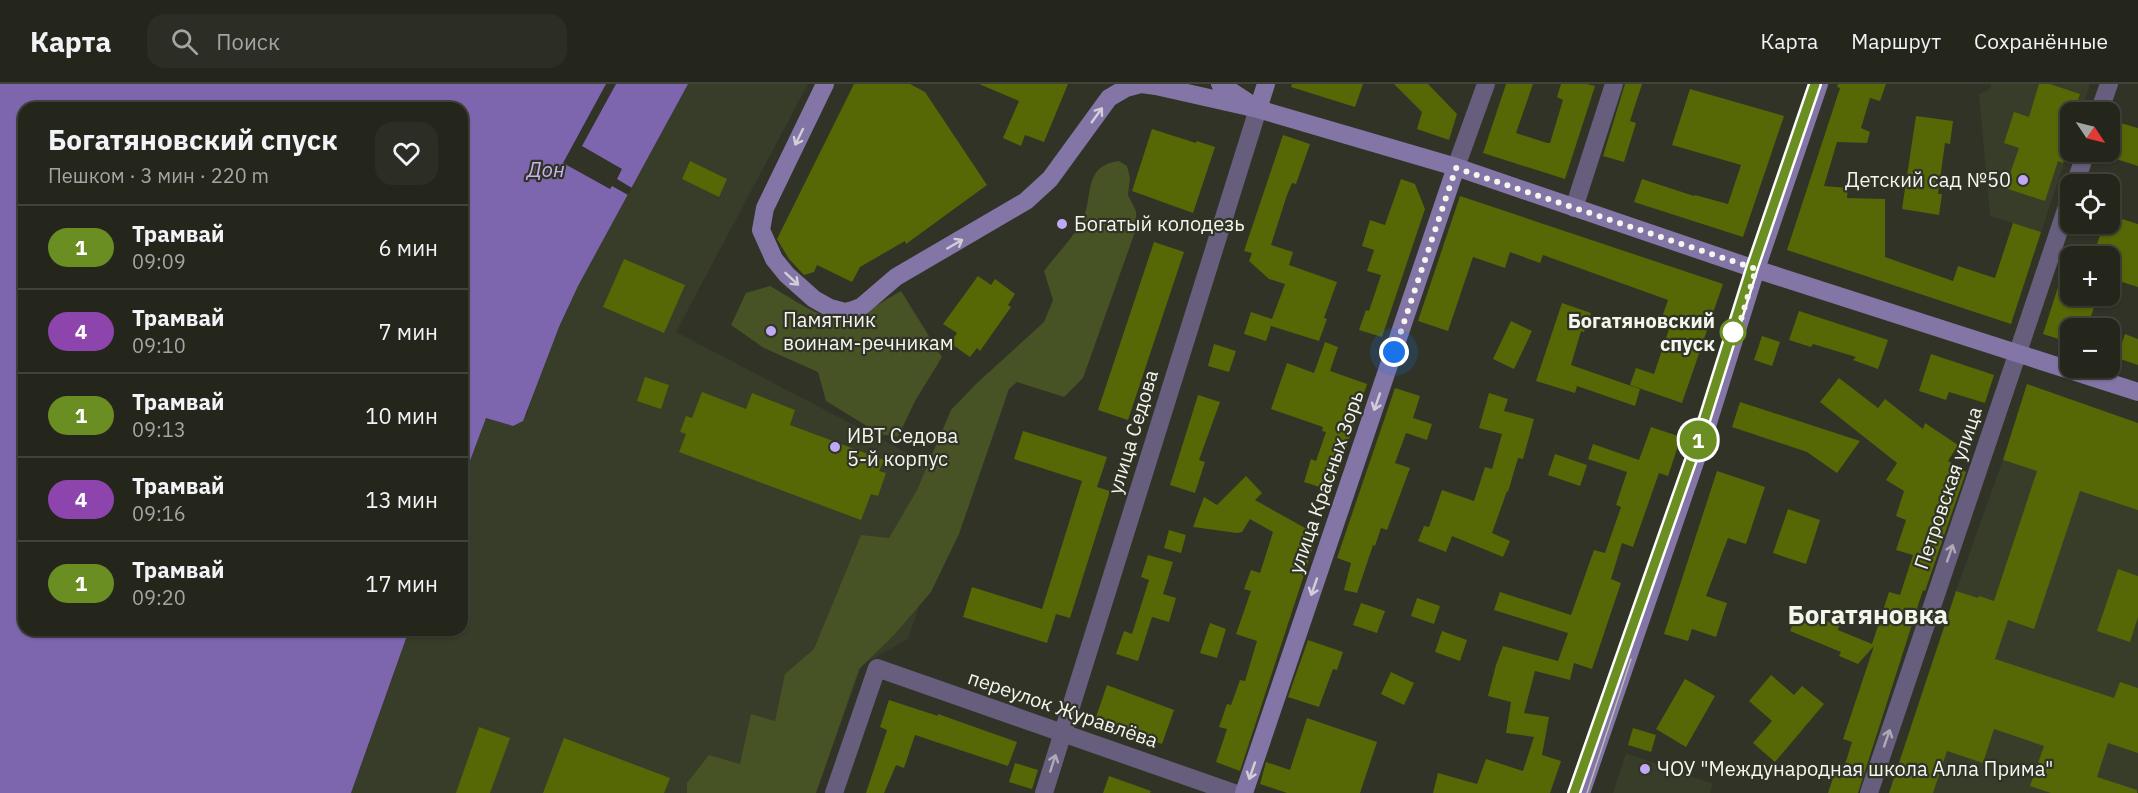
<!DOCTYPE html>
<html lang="ru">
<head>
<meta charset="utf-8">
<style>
  :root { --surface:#24261c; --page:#2c2e25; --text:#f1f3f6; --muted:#a3a5a3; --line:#41433b }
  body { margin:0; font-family:"IBM Plex Sans",sans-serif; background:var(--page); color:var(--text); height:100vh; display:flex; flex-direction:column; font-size:22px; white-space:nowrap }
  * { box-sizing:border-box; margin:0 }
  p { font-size:20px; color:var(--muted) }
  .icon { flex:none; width:33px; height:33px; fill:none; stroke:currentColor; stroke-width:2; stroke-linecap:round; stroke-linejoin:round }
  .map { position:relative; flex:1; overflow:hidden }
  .drawer { position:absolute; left:18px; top:18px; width:450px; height:534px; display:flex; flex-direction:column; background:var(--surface); border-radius:18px; box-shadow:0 2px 4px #0004,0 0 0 2px var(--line) }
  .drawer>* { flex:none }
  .badge { padding:0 12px; border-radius:20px; font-size:21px; line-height:39px }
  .needle { width:39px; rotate:125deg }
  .buttons { position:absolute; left:2060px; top:18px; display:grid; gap:12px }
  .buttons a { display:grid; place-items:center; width:60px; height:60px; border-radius:12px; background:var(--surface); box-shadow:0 2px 4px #0004,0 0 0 2px var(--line); font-size:30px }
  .you { position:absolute; width:30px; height:30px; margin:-15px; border:4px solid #fff; border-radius:50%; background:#1a73e8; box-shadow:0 0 0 9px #1a73e833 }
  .map>.badge { position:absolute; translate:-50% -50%; box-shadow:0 0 0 3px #fff }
  .round { display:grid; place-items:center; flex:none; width:63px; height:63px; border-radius:18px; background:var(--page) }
  .overview { display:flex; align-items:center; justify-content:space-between; height:102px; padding:0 30px }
  h1 { font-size:28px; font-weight:800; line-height:45px }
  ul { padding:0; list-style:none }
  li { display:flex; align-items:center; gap:18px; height:84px; padding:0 30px; border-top:2px solid var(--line) }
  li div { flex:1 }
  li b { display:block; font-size:22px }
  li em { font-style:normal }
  li .badge { min-width:66px; font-weight:700; text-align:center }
  header { display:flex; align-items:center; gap:36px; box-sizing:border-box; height:84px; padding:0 30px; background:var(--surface); border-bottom:2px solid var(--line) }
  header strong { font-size:28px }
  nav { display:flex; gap:33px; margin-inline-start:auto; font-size:21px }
  .search { width:420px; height:54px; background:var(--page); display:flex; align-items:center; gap:15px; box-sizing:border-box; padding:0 21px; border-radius:18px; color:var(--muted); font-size:22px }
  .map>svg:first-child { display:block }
  .built { fill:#383d29 }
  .green { fill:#475225 }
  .water { fill:#7e66af }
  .pier { fill:#303326 }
  .building { fill:#566705 }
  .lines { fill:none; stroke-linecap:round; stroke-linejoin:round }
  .street { stroke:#675d7d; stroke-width:18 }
  .secondary { stroke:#8475a7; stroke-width:18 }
  .tram { stroke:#bbbeb4; stroke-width:1.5 }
  .oneway { stroke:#d2cfd8 }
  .oneway2 { stroke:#adaab5 }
  .line-casing { stroke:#fff; stroke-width:14 }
  .line { stroke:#6b8e23; stroke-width:9 }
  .walk { stroke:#f3f6ed; stroke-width:6; stroke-dasharray:0 10.8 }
  .poi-dot { fill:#c0a8f4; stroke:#303326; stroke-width:2 }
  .stop-dot { fill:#fff; stroke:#6b8e23; stroke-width:3 }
  .labels { text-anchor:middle; stroke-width:4.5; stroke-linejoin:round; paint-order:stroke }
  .poi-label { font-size:20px; fill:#f3f6ed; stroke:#303326; text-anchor:start }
  .stop-label { font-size:20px; font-weight:bold; fill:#f3f6ed; stroke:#303326; text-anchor:end }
  .street-label { font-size:20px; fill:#f3f6ed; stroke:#303326 }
  .water-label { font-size:21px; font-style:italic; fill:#c6b4f1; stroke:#303326 }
  .district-label { font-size:26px; font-weight:bold; fill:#f3f6ed; stroke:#303326 }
</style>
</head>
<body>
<header>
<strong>Карта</strong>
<div class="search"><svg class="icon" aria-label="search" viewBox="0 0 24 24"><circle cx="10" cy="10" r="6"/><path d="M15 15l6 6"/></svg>Поиск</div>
<nav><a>Карта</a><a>Маршрут</a><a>Сохранённые</a></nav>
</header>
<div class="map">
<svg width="2138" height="709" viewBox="0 0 2138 709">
  <rect width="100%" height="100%" fill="#303326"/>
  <path class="built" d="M688,0h120l-132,248 285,149 -53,158 -46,26 -46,128h-465l58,-163h53v-148l22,-62 5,-2 24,8 14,-12 14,-45 37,-83z
    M1990,0h100l-9,28h-11v33l-29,87 -51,-16 -11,-122 12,-6z
    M2138,339v370h-249l67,-202 47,-131 24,8z
    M1626,669l87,31 -3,9h-97z"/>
  <path class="green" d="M1119,77l8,5 3,12 -2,17 8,16v18l-53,149 -19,19 -47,-15 -8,7 -50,145 -28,58 -37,43 -35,34 -43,124h-129v-10l22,-28 31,9 11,-50 24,7 10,-47 29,-25 47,-114 28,3 28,-48 34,-80 26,-27 67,-61 9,-22 -9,-29c12,-16 27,-31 37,-48 14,-25 0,-57 38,-62z
    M770,202c22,12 47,32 72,33 14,1 46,-21 59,-28l41,66 -27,44 -17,36 -18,-3 -54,-33 -8,-29 -54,-24 -33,-23 15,-32z"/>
  <path class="water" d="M0,0h688l-110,202 -19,41 -36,94 -10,5 -27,-8 -24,64v-374h-438v522h385l-58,163h-351z"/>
  <path class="pier" d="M606,0h10l-34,62 40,23 -5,10 15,9 -4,7 -16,-9 -2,3 -47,-26z"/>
  <path class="building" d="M854,0h56l15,8 62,93 -81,59 -1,-3 -45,26 -8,15 -35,-17 -3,7 -10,3 -15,-16 -12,-20z
    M979,0h89l-24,58 -19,-7 -4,11 -18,-8 16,-37z
    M1292,0h71l-8,23 -64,-20z
    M1394,0h34l29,30 -8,26 -32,-11 5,-17z
    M1506,0h27l-17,49 31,10h3l13,-43 -6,-3 4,-13h26l8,2 -30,93 -82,-26z
    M1625,0h17l-12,37 6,2 -12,39 -21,-6z
    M1838,0h48l-6,17 -10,-3 -9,30 9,4 -3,11 -30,-1 -13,44 24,2 -1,10 38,1v58l68,24 5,-15 37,12 18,-55 28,9 -30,92 -224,-74 53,-162 -3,-1z
    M2039,0h11l30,10 -6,18h-4v30l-7,21 -5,-2 -13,40 -40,-13 14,-40 -15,-5 10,-31 15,5z
    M1690,5l94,27 -41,121 -109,-35 8,-23 52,17 1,-1 33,9 13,-39 -69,-20z
    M1916,32l37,5 -3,23 -5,-1 -7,51h4l-3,21 -37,-6z
    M2117,38l21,6v38l-22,-7 5,-14 -10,-4z
    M1152,45l44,14 1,-2 18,6 -22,66 -61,-22z
    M1283,51l27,9 -14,40 -4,-1 -5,12 -16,50 22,7 -4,13 48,17 -13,36 3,1 -8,22 -48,-15 -5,15 -22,-7 7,-22 21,7 13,-35 -16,-5 -20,-18 3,-8 -8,-2z
    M690,77l37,18 -8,18 -37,-18z
    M1401,95l14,5 10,25 -43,128 -23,-7 7,-20 3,1 12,-36 -14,-4 7,-21 -12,-4 8,-26 15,5z
    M1460,112l263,88 -41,119 -52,-18 6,-17 18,6 16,-48 -10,-3 8,-23 -125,-45 -3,8 -30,-11 -5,16 -32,-11 -25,74 -30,-10z
    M2109,131l29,9v63l-29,-9 9,-27 -21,-7 7,-20h5z
    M1154,158l30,10 -56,168 -30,-10z
    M624,175l61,26 -21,48 -61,-26z
    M2067,175l3,1v36h28l-7,20 30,10v2h-52l-4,13 -22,-7z
    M978,192l13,9 4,-6 20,15 -7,11 3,2 -31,44 -3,-3 -7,9 -20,-14 7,-10 -14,-9z
    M1562,219l29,10 -7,19 -3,-1 -10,34 69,24 -5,17 -58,-20 -2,7 -39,-12z
    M1799,227l89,29 -10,29 -25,-9 3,-3 -43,-13 -2,3 -22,-7z
    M1511,237l21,10 -18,38 -21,-10z
    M2125,250l13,5v26l-21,-7z
    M1762,252l18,6 -8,24 -18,-6z
    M1325,258l13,5 -8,24 37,13 -35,107 -28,-9 7,-23 5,2 10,-29 -4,-1 1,-4 -52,-18 16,-46 27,10z
    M1214,260l22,7 -7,21 -21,-6z
    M1931,270l63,21 -9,28 -36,-11 -3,8 -27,-9z
    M645,293l24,8 -8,24 -24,-8z
    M1839,294l39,30 7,-9 38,30 2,-6 33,22 -10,16 18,11 -41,119 -2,-1 -65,203h-30l7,-21 7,2 10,-32 -9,-3 31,-93 -16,18 -19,-8 2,-4 -51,-21 9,-21 40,16 -1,4 34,14 17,-52 11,3 13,-40 -17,-5 10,-30 -10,-4 8,-25 -18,-11 11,-17 -77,-61z
    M2027,300l111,39v87l-58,-19 -46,138 -26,-9 -13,39 119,39 6,-16 18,6v65l-30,-10 -11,34 40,13v3h-86l-21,-7 14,-40 -50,-17 -11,34 -36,-12 -14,42h-44l67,-202 22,7 1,-2 15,5 43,-130 -34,-11z
    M1395,304l25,8 -7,22 19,6 -5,16 -21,-7 -11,30 15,5 -23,62 -6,-2 -6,18 -2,-1 -16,48 -13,-3 7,-27 -14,-5z
    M702,308l44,17 6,-16 43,17 -5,15 94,35 -5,11 7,2 -8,23 -7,-2 -10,26 -182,-68 7,-18 -6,-2 6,-16 6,2z
    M1489,309l19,6 -4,12 30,8 -11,40 -5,-1 -10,34 -1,-1 -15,42 18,8 -7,16 -51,-21 -6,16 -28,-11 6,-15 5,1 13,-37 32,11 11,-34 7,2 10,-35 -23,-6z
    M1198,311l22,7 -21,58 6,2 -10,31 -25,-8z
    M1740,318l120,39 -23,32 -30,-21 -75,-25z
    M1651,343l30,10 -13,39 -9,-3 -26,74 -11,-4 -11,36 10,4 -29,86 -18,-6 -4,17 -35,-9 -11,42 25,4 -7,38 19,6 -11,32h-117l5,-20 39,11 9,-25 37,12 11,-34 -28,-4 5,-31 -23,-6 8,-31 7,-19 55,15 10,-28 -74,-23 6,-18 71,23 23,-65 11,3 16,-46 -5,-2 11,-33 -39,-13 5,-15 46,16z
    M1023,347l84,26 -10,30 13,4 -40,127 -14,-4 -9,29 -84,-26 9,-30 70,22 40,-128 -68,-22z
    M1555,370l32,11 -7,21 -32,-11z
    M1717,387l48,16 -19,57 -18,-6 -22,58 21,7 -11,34 -24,-8 -4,12 -24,-7z
    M1246,392l16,17 -7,7 50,28 13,4 -78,239 -24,-9 11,-33 -8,-2 8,-23 4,1 9,-25 5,1 12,-40 -21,-7 15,-43 -7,-2 7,-19 9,3 13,-41 -23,-13 -8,13 -5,1 -44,-6 11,-30 13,8z
    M1788,425l32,11 -14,44 -33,-11z
    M1169,446l17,5 -5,18 -17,-5z
    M1148,471l25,7 -10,32 13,4 -7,24 -17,-5 -14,44 -22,-7 8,-23 8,3 17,-54 -8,-3z
    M2118,485l20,7v41l-8,25 -33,-11z
    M1417,514l23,8 -6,18 -23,-8z
    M1361,519l24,8 -8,22 -24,-8z
    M1210,539l16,6 -9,29 -17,-5z
    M1442,547l25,9 -7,21 -25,-9z
    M1308,556l35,12 -6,18 -4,-1 -14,38 -31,-10z
    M1391,588l23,11 -10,22 -23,-11z
    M1771,591l23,20 8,-9 22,18 -49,58 -22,-19 19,-22 -23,-20z
    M1685,595l30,17 -29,51 -30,-18z
    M1107,601l67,25 -12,34 -67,-24z
    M889,616l49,16v-2l79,28 -9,24 -93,-31 -11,33 -8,-3 -12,28h-18l21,-63 -7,-3z
    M1307,634l70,24 -17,51h-73l-27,-9 6,-22 24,8z
    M479,643l31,11 -20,55h-34z
    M1633,644l23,7 -5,17 -23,-7z
    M564,654l106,40 -6,15h-121z
    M1015,679l23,7 -6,19 -23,-7z
    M1109,692l42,15 -1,2h-47z"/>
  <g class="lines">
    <path class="street" d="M2099,28l10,-28
      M1456,83l30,-83
      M2075,100l11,-32
      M1574,124l40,-124
      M834,709l43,-125 357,125
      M1044,709l214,-684
      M1869,709l201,-595"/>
    <path class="secondary" d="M825,0l-60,124 -4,22 13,29 13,16 27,24 16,9 15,4 8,-2 8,-3 35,-30 130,-76 24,-22 59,-81 17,-10 15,-4 15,2 102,23 198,58 296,101 386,124
      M1220,0l29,19
      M1258,25l8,-25
      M1244,709l212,-626
      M1581,709l122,-354 53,-170 63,-185"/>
    <path class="tram" d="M1574,709l125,-356 53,-169 63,-184
      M1587,709l44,-134"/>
  </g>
  <defs><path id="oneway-shaft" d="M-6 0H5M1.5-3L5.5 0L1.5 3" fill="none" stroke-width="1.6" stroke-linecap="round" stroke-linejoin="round" transform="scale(1.5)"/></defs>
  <g class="oneway">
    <use href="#oneway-shaft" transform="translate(1097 31) rotate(-54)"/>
    <use href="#oneway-shaft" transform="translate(799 53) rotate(116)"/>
    <use href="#oneway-shaft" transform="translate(955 160) rotate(-30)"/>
    <use href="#oneway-shaft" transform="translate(792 195) rotate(43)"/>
    <use href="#oneway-shaft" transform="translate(1377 318) rotate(109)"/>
    <use href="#oneway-shaft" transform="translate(1314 503) rotate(109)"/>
    <use href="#oneway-shaft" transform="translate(1252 687) rotate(109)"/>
  </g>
  <g class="oneway2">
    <use href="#oneway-shaft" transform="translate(1950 469) rotate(-71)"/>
    <use href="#oneway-shaft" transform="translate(1887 654) rotate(-71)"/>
    <use href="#oneway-shaft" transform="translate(1053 679) rotate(-72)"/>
  </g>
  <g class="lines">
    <g class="line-casing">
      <path id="line" d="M1574,709l125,-356 53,-169 63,-184"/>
    </g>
    <use href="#line" class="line"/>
    <path class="walk" d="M1394,268l62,-184 300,101 -20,67 -3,-4"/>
  </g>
  <g class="poi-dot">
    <circle cx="2023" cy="96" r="6"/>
    <circle cx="1062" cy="140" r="6"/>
    <circle cx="771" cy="247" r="6"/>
    <circle cx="835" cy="363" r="6"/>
    <circle cx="1645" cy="685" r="6"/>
  </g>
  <circle class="stop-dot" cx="1733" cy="248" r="12"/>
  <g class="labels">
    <g class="poi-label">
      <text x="2011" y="103" text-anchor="end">Детский сад №50</text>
      <text x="1074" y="147">Богатый колодезь</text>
      <text x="783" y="243">Памятник<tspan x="783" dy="23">воинам-речникам</tspan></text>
      <text x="847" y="359">ИВТ Седова<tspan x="847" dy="23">5-й корпус</tspan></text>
      <text x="1657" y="692">ЧОУ "Международная школа Алла Прима"</text>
    </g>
    <g class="stop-label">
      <text x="1715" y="244">Богатяновский<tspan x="1715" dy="23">спуск</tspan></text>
    </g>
    <g class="street-label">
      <text transform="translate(1133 348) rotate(-73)" y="7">улица Седова</text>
      <text transform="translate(1326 398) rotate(-71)" y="7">улица Красных Зорь</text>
      <text transform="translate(1948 404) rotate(-71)" y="7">Петровская улица</text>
      <text transform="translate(1063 625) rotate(19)" y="7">переулок Журавлёва</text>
    </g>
    <g class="water-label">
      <text x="546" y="93">Дон</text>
    </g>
    <g class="district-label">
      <text x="1868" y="540">Богатяновка</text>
    </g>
  </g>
</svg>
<div class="buttons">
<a><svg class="needle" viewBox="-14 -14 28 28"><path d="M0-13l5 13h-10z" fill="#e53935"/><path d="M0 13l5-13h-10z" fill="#a3a5a3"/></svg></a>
<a><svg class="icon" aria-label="locate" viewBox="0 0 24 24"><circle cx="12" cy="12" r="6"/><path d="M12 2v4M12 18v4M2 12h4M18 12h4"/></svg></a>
<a>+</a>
<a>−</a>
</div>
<div class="you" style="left:1394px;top:268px"></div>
<b class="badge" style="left:1698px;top:356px;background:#6b8e23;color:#fff">1</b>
<section class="drawer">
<div class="overview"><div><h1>Богатяновский спуск</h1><p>Пешком · 3 мин · 220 m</p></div><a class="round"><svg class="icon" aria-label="heart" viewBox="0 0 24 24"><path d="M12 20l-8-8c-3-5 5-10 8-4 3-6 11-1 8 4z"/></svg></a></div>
<ul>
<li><span class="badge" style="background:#6b8e23;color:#fff">1</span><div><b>Трамвай</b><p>09:09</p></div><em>6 мин</em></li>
<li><span class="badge" style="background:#8e44ad;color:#fff">4</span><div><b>Трамвай</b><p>09:10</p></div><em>7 мин</em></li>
<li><span class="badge" style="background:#6b8e23;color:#fff">1</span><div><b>Трамвай</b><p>09:13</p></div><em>10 мин</em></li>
<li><span class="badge" style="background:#8e44ad;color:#fff">4</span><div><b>Трамвай</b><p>09:16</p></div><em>13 мин</em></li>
<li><span class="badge" style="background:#6b8e23;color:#fff">1</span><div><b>Трамвай</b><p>09:20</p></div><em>17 мин</em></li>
</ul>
</section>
</div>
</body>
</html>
